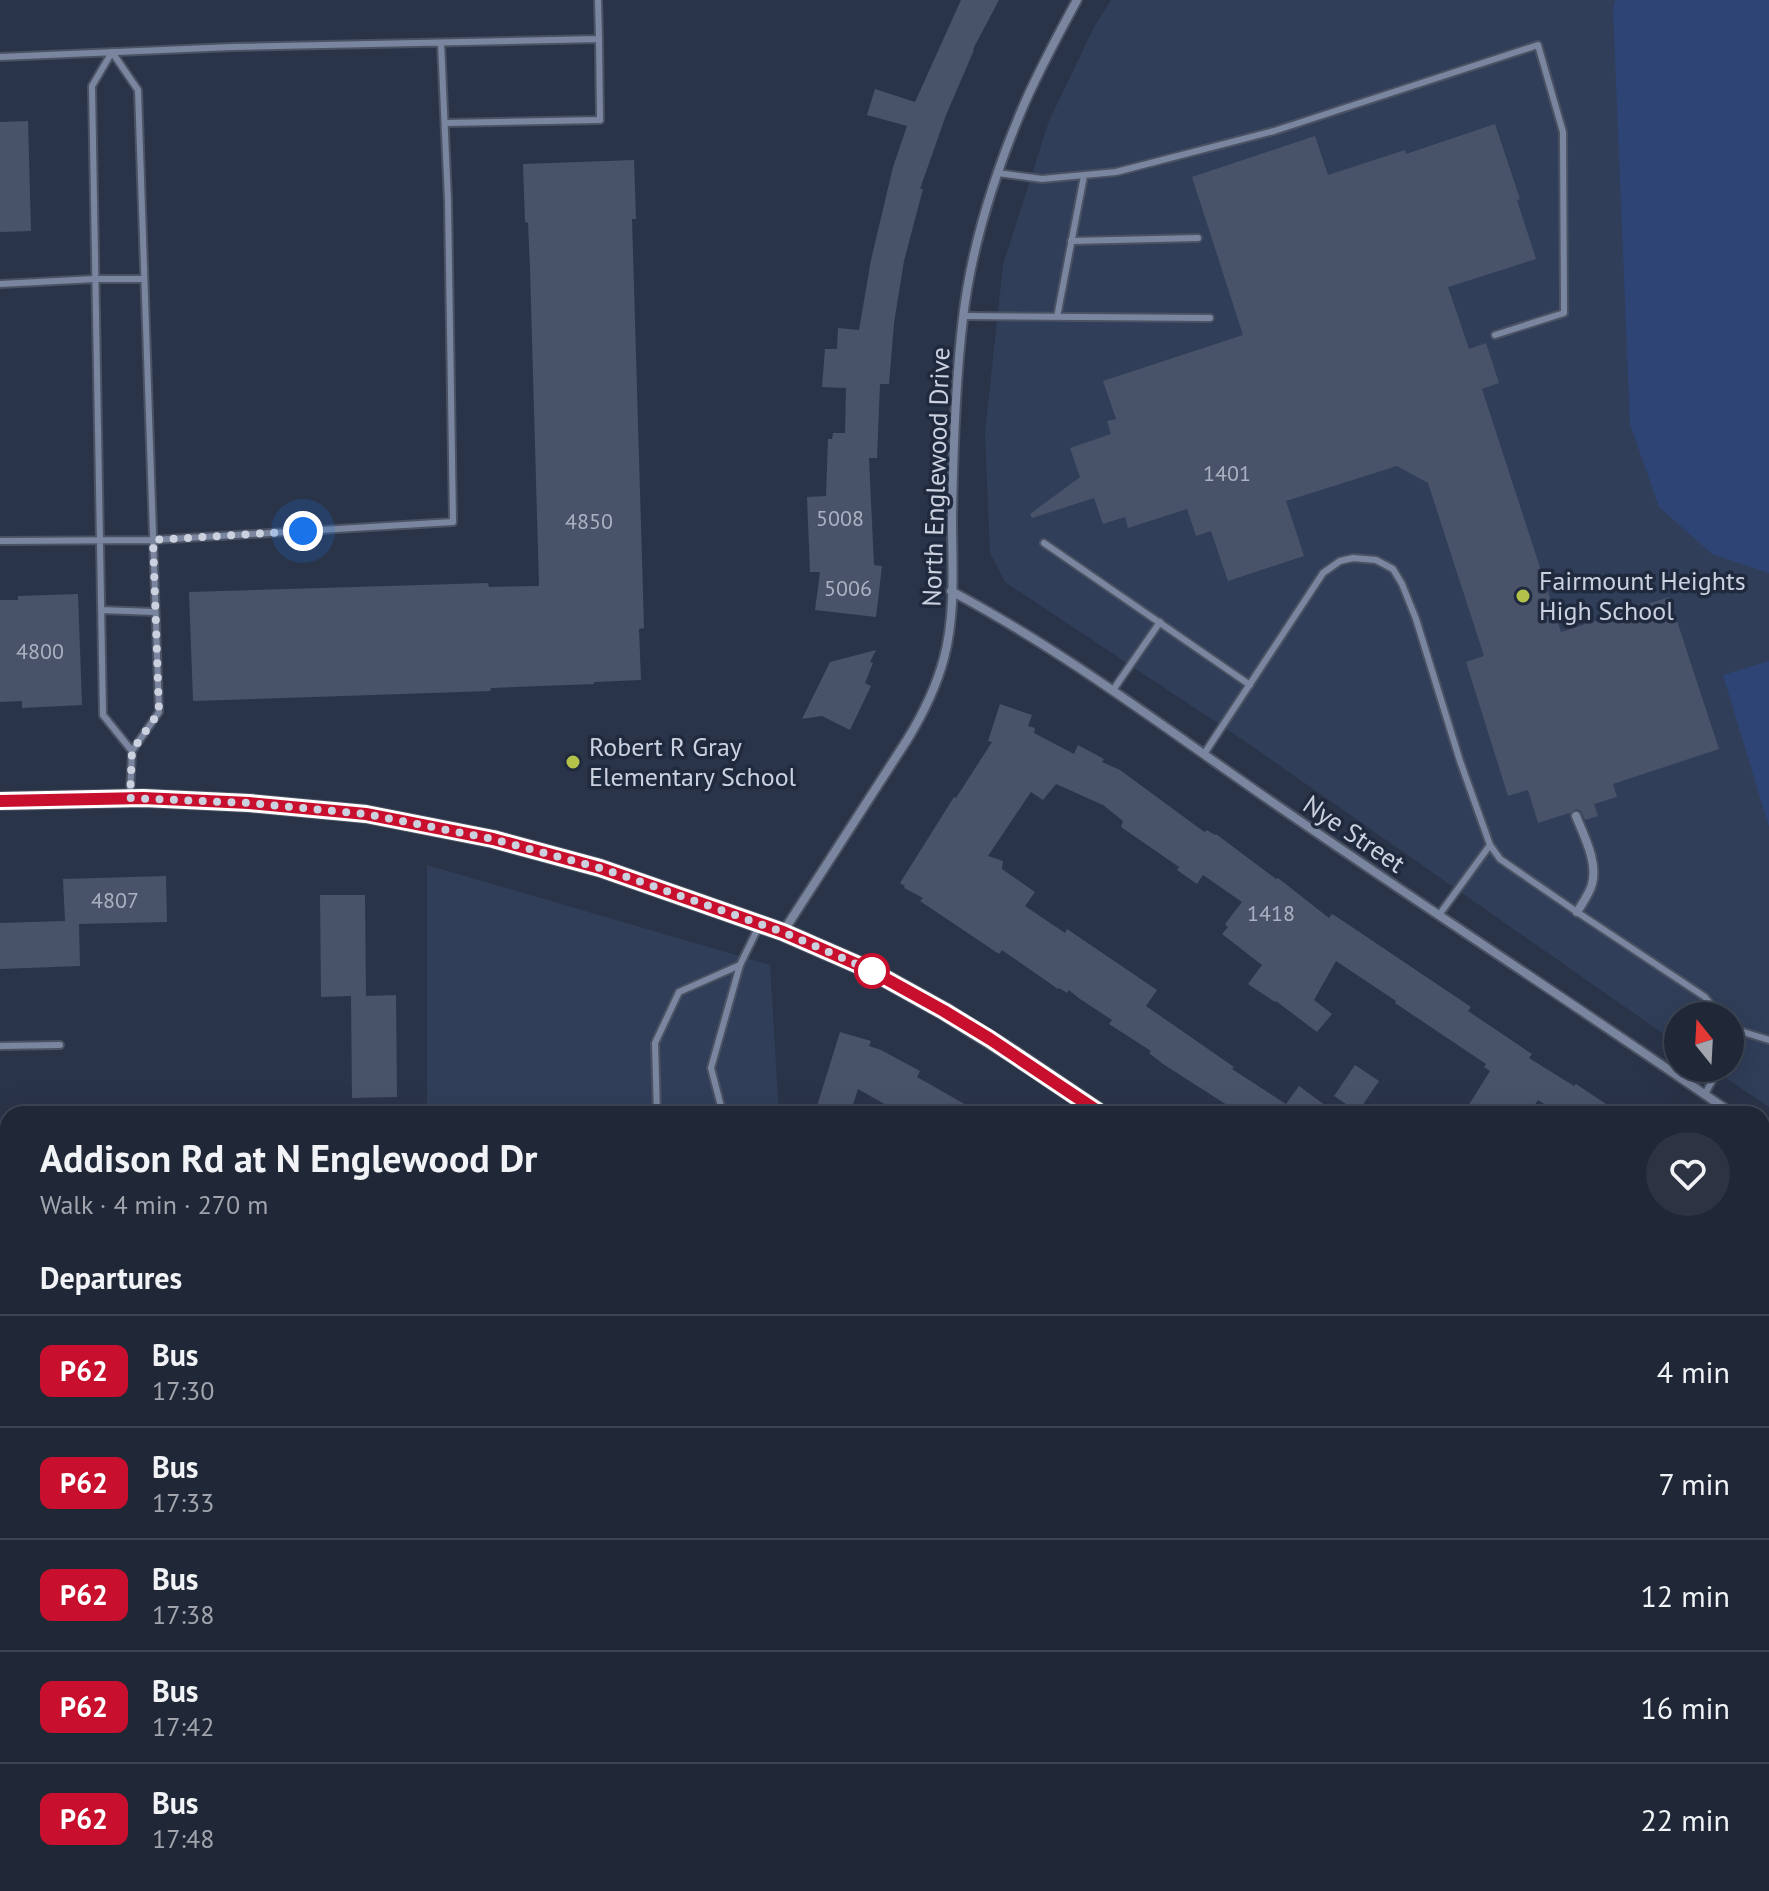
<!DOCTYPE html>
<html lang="en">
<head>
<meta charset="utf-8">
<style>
  :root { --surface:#202737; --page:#2d3342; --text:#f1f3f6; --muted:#a2a5ad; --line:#3d4452 }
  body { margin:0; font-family:"PT Sans",sans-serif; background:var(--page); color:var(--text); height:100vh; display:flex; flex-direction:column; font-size:30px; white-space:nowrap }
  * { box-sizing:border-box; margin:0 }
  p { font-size:26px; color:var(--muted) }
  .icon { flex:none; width:44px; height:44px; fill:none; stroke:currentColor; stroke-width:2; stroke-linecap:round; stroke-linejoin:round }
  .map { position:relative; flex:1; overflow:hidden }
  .details { position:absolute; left:0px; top:1106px; width:1770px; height:786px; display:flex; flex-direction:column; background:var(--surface); border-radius:24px 24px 0 0; box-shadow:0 8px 32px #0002,0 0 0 2px var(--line) }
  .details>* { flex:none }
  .badge { padding:0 16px; border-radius:12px; font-size:28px; line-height:52px }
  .needle { width:52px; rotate:342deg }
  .buttons { position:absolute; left:1664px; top:1002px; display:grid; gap:16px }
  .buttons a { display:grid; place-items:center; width:80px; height:80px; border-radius:50%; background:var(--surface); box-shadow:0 8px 32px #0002,0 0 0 2px var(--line); font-size:40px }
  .you { position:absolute; width:40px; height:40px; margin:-20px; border:6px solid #fff; border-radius:50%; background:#1a73e8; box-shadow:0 0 0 12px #1a73e833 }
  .map>.badge { position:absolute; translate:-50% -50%; box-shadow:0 0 0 4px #fff }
  h2 { padding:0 40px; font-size:30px; line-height:72px }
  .round { display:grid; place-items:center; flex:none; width:84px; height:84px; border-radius:42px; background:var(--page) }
  .summary { display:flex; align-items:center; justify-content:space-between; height:136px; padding:0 40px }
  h1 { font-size:38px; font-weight:700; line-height:60px }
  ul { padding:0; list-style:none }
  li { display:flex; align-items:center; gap:24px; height:112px; padding:0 40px; border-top:2px solid var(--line) }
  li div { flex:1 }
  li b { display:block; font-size:30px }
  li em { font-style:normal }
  li .badge { min-width:88px; font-weight:700; text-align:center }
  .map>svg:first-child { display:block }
  .built { fill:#313e59 }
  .green { fill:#2e4475 }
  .building { fill:#485369 }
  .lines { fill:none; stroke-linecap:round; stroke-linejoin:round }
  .lane-casing { stroke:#4a5263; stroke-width:10 }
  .street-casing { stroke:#4a5263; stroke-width:12 }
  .secondary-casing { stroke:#4a5263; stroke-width:20 }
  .lane { stroke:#7a869f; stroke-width:6 }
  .street { stroke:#7a869f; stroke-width:8 }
  .secondary { stroke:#7484a9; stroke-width:16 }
  .line-casing { stroke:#fff; stroke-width:18 }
  .line { stroke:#c8102e; stroke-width:12 }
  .walk { stroke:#cbd1df; stroke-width:8; stroke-dasharray:0 14.4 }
  .poi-dot { fill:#b5c249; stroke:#202a3e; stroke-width:3 }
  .stop-dot { fill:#fff; stroke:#c8102e; stroke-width:4 }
  .labels { text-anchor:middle; stroke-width:7; stroke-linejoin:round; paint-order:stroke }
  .number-label { font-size:22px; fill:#aab2c2 }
  .street-label { font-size:26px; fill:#cbd1df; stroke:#202a3e }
  .poi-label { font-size:26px; fill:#cbd1df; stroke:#202a3e; text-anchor:start }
</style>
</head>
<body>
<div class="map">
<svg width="1769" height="1891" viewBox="0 0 1769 1891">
  <rect width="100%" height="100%" fill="#2a3449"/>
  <path class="built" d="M1111,0h658v1107l-58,-39h19v-52h-52v28l-432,-302 -241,-160 -15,-29 -5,-120 18,-168 46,-144 45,-94z
    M427,865l343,100 9,149h-352z
    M227,1884h572v7h-571z"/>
  <path class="green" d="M1615,0h154v573l-57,-19 -53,-47 -29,-83 -17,-416z
    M1769,661v166l-46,-152z"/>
  <path class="building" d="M961,0h38l-26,49 1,1 -28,65 -26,74h3l-19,72 -10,62 -5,61h-9l-3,74h-8l5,107 8,1 -6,51 -61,-7 5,-38h-10l-3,-75 19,-1 2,-57h4l1,-6h12l1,-45 -24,-1 3,-38h12l1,-21 21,2 12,-70 22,-93 14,-41 -40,-11 8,-26 40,13z
    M28,121l3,110 -31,1v-110z
    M1495,124l25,75 -3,1 19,59 -88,28 21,62 17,-6 13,40 -17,6 79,243 108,-35 50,152 -106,35 4,13 -23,7 4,12 -13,4 -4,-9 -5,-2 -7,5v-1l-31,10 -10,-33 -20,6 -42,-134 18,-6 -56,-173 -31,-17 -111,35 18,55 -76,25 -17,-50 -15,5 -9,-27 -59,19 -3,-11 -22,7 -9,-26 -62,20 -2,-4 50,-37 -10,-29 41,-14 -4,-13 9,-2 -13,-38 140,-46 -51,-158 123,-41 13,39 77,-25 1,4z
    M634,160l2,59h-4l12,409 -5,1 2,51 -47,2v2l-103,4 -1,3 -297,10 -4,-109 299,-9 1,4 50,-1 -9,-318 -2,-45 -3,-1 -2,-58z
    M78,594l4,111 -60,3v-7l-22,1v-102h18v-4z
    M876,650l-6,12 3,1 -8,20 6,3 -21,44 -28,-14 -20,3 28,-57z
    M1000,704l32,11 -4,11 7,2 -1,5 40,21 4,-9 26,14 -2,3 18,8 83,61 2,1 2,-2 8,5 1,-1 60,45 2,-1 51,40 3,-4 8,5 131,88 -3,4 64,43 -3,4 45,28 2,-2 45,30h-61l-22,-14 -9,14h-66l27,-43 -6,-4 2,-3 -91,-61 1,-2 -60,-40 -22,39 18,14 -15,18 -41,-31 -1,1 -27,-18 14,-19 -40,-31 6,-7 -3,-3 17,-22 -39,-27 -6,9 -20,-14 2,-3 -58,-40 2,-6 -20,-16 -47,-21 -13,16 -12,-8 -43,64 15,5 -1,8 33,23 -10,14 40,27 2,-4 90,61 -11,16 88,61 -2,2 54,35 13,-18 38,28h-96l-78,-50 -14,-11 2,-2 -42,-27 3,-4 -32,-21 -11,-9 -2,3 -8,-5 -1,1 -56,-39 -3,4 -79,-53 3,-3 -19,-10 1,-2 -5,-3 54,-86 2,1 36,-56 -4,-1z
    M166,876l1,46 -88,2 1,42 -80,3v-46l65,-2 -2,-42z
    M320,895h45l1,101 30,-1 1,102 -45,1 -1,-102 -30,1z
    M840,1032l31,9 -2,5 12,4 39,21 -3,6 65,37h-80l-44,-25 -8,25h-8l-25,-8z
    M1355,1065l24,16 -21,31 -24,-16z"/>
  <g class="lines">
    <g class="lane-casing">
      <path id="lane" d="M598,0l1,39
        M112,52l26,38 21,622 -27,39 -29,-36 -11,-629z
        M0,57l232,-10 367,-8 1,81 -154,3
        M998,173l44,6 74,-7 158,-41 264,-86 25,87 1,181 -69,22
        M1071,241l127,-3
        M0,284l95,-5h49
        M963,316l247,2
        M1057,317l27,-141
        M0,541l153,-1 300,-18 -5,-321 -7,-158
        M1044,543l206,142
        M101,610l54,2
        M1113,690l47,-68
        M1204,754l119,-181 17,-12 13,-3 23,2 17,9 9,15 14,35 44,142 30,84 10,14 77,53 128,85 15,19
        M130,795l2,-44
        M1439,915l51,-70
        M1730,1028l39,12
        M0,1046l60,-1
        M1705,1094l14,-26
        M657,1114l-2,-71 24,-51 61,-27 20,-41
        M723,1114l-12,-46 29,-103
        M0,1299l8,2
        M0,1395l8,-1
        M0,1730l8,3
        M0,1830l8,-2"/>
    </g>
    <g class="street-casing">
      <path id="street" d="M951,591c115,61 218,140 324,213 152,105 307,205 458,310
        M1576,816c8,20 22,46 16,68 -2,9 -10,20 -15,28
        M783,932l124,-192c16,-26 29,-52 37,-82 12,-45 8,-94 8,-139 1,-67 3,-134 11,-201 8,-69 30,-139 57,-204 16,-39 37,-77 57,-114
        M1762,1134l7,5
        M1762,1561l7,-9
        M1114,1891l2,-7
        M1540,1891l5,-7"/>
    </g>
    <g class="secondary-casing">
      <path id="secondary" d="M0,801l143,-3 106,5 117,11 127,25 107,29 183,64 87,38 74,41 69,43 89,60
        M1762,1564l7,4"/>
    </g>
    <use href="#lane" class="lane"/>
    <use href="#street" class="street"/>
    <use href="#secondary" class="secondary"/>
  </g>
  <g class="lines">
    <g class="line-casing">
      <path id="line" d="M0,801l143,-3 106,5 117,11 127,25 107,29 183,64 87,38 74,41 46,28 112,75"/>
    </g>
    <use href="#line" class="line"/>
    <path class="walk" d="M303,531l-150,9 6,172 -27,39 -2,47 119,5 117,11 127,25 107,29 27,9 156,55 89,39"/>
  </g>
  <g class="poi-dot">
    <circle cx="1523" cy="596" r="8"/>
    <circle cx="573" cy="762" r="8"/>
  </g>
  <circle class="stop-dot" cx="872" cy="971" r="16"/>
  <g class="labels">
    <g class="number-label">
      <text x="1227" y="481">1401</text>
      <text x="840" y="526">5008</text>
      <text x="589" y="529">4850</text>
      <text x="848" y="596">5006</text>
      <text x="40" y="659">4800</text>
      <text x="115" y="908">4807</text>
      <text x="1271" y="921">1418</text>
    </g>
    <g class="street-label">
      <text transform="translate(936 477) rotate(-88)" y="9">North Englewood Drive</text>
      <text transform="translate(1354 834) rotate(34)" y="9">Nye Street</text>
    </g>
    <g class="poi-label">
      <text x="1539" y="590">Fairmount Heights<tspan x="1539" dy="30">High School</tspan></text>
      <text x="589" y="756">Robert R Gray<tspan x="589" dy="30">Elementary School</tspan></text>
    </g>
  </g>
</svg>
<div class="buttons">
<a><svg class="needle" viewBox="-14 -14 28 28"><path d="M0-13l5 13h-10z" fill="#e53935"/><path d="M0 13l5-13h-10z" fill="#a2a5ad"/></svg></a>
</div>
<div class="you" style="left:303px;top:531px"></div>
<section class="details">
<div class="summary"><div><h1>Addison Rd at N Englewood Dr</h1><p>Walk · 4 min · 270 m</p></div><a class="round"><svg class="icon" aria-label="heart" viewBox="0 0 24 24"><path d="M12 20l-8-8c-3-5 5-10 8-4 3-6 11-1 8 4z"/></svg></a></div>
<h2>Departures</h2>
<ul>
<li><span class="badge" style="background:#c8102e;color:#fff">P62</span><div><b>Bus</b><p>17:30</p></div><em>4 min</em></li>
<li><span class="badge" style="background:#c8102e;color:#fff">P62</span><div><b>Bus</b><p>17:33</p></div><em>7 min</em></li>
<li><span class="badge" style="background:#c8102e;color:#fff">P62</span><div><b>Bus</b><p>17:38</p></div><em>12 min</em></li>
<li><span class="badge" style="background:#c8102e;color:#fff">P62</span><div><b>Bus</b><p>17:42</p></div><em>16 min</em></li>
<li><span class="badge" style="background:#c8102e;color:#fff">P62</span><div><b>Bus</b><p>17:48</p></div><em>22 min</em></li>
</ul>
</section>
</div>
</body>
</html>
